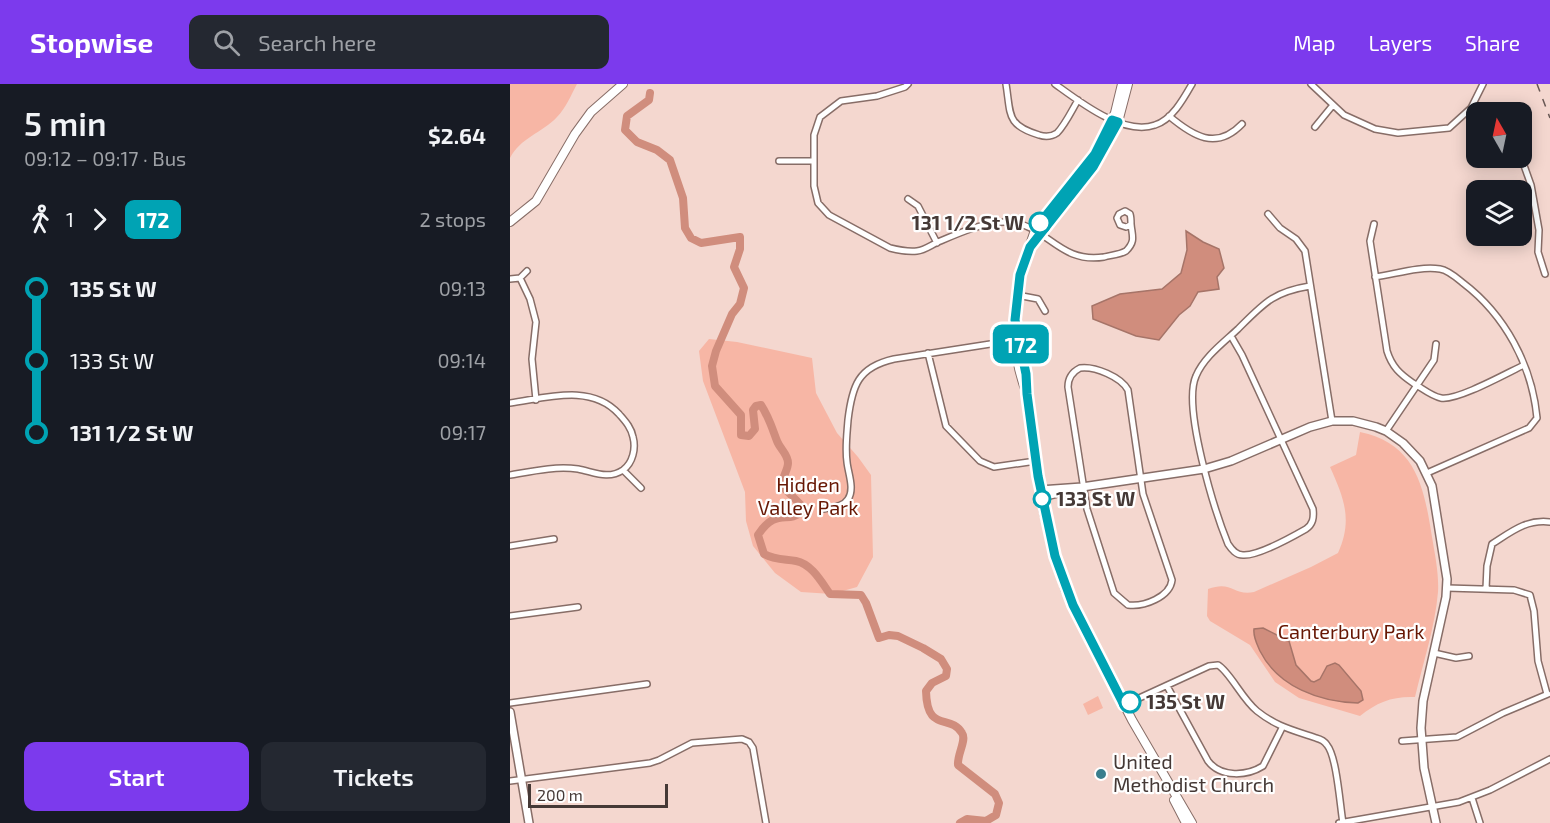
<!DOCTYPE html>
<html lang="en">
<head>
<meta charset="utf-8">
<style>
  :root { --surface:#171b24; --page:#242831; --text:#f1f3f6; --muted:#9ea1a6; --accent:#7c3aed }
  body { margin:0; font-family:"Exo 2",sans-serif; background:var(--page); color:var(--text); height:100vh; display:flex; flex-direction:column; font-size:22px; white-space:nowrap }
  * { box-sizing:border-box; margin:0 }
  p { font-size:20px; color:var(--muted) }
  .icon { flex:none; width:33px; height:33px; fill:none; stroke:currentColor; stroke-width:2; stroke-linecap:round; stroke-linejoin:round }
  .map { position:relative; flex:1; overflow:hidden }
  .side { display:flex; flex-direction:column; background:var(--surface); width:510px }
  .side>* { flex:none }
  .badge { padding:0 12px; border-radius:9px; font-size:21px; line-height:39px }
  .needle { width:39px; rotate:351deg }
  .tools { position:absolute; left:956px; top:18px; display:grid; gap:12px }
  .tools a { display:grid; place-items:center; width:66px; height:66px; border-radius:12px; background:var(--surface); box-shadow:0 3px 15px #0003; font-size:30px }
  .scale { position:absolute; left:18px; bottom:15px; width:140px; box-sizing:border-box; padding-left:6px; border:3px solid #453936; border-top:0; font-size:16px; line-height:21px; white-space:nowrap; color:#453936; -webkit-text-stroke:4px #fff; paint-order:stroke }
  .map>.badge { position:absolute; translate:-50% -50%; box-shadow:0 0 0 3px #fff }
  .legs { display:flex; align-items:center; gap:9px; height:66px; padding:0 24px; font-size:20px }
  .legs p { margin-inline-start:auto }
  .head { display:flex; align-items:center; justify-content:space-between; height:102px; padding:0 24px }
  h1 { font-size:33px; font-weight:600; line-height:45px }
  .action { display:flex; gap:12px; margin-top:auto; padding:12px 24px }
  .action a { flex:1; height:69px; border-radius:12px; background:var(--accent); color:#fff; font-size:24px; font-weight:600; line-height:69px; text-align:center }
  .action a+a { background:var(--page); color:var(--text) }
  ul { padding:0 24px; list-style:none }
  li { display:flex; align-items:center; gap:21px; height:72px; font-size:22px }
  li i { display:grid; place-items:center; width:9px; height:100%; margin:0 8px; background:currentColor }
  li i::after { content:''; width:15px; height:15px; margin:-8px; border:4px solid; border-radius:50%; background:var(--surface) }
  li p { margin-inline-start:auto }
  li:first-child i { background:linear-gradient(#0000 50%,currentColor 0) }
  li:last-child i { background:linear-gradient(currentColor 50%,#0000 0) }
  header { display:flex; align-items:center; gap:36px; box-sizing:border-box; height:84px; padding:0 30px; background:var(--accent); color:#fff }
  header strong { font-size:28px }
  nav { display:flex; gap:33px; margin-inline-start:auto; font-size:21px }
  .search { width:420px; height:54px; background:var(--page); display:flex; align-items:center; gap:15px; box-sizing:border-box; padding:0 21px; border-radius:12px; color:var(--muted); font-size:22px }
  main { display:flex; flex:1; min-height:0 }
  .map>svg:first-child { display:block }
  .green { fill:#f7b6a5 }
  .water { fill:#d08d7d; stroke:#a67468; stroke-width:1.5 }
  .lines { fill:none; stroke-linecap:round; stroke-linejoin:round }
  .river { stroke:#d08d7d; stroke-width:8 }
  .minor-casing { stroke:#876d67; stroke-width:8 }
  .tertiary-casing { stroke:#876d67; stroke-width:10 }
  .secondary-casing { stroke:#876d67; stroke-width:10 }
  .minor { stroke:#fff; stroke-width:5 }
  .tertiary { stroke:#fff; stroke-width:7 }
  .secondary { stroke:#fff; stroke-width:8 }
  .rail { stroke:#685854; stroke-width:1.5; stroke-dasharray:8 8; stroke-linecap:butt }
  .line-1-casing { stroke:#fff; stroke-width:14 }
  .line-1 { stroke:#00a3b4; stroke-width:9 }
  .stop-1-dot { fill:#fff; stroke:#00a3b4; stroke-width:3 }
  .poi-dot { fill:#3a7e8d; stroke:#fff; stroke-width:2 }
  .labels { text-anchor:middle; stroke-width:4.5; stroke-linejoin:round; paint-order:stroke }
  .stop-label { font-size:20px; font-weight:bold; fill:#453936; stroke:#fff; text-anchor:start }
  .park-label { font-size:20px; fill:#671704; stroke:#fff }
  .poi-label { font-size:20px; fill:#453936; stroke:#fff; text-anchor:start }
</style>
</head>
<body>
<header>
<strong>Stopwise</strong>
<div class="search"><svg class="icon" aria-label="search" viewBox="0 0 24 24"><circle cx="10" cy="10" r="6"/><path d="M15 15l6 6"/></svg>Search here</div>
<nav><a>Map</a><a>Layers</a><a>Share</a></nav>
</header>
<main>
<section class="side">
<div class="head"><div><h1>5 min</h1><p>09:12 – 09:17 · Bus</p></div><b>$2.64</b></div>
<div class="legs"><svg class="icon" aria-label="walk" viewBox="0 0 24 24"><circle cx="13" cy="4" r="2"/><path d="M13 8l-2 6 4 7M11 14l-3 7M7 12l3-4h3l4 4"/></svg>1<svg class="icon" aria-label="forward" viewBox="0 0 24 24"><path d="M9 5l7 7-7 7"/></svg><b class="badge" style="background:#00a3b4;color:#fff">172</b><p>2 stops</p></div>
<ul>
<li><i style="color:#00a3b4"></i><b>135 St W</b><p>09:13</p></li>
<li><i style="color:#00a3b4"></i><span>133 St W</span><p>09:14</p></li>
<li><i style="color:#00a3b4"></i><b>131 1/2 St W</b><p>09:17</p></li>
</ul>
<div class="action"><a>Start</a><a>Tickets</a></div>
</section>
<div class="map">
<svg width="1040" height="739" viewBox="0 0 1040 739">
  <rect width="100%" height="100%" fill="#f4d7cf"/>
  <path class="green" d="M0,0h67c-6,11 -11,24 -20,33 -15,16 -37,21 -47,41z
    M199,255l28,3 75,16 4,35 21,40 21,24 13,18 2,82 -16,30 -25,7 -31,-2 -26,-19 -22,-27 -7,-25 -1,-29 -42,-111 -4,-30z
    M850,348c57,12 64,56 72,105 3,18 7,37 6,55 -3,35 -15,71 -23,105 -22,-1 -38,5 -55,19l-61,-18 -24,-16 -25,-37 -40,-24 -3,-5 1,-27c24,-9 25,7 46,3l57,-25 27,-14c15,-33 6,-55 -8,-86l26,-12z
    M588,612l5,12 -15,7 -5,-11z"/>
  <path class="water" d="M676,147l17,11 16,7 5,19 -7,9 2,12 -21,3 -8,14 -11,9 -20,25 -23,-4 -43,-17 -1,-13 28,-12 42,-5 19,-16 6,-23z
    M753,544l26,13 7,24 15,16 3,1 6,-3 7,-13 8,-3 4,2 22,26 2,9 -5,3c-38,-1 -80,-16 -98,-52 -3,-7 -7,-14 -6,-22z"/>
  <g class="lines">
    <path class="river" d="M140,9l-1,7 -22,16 -2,14 12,12 20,8 13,10 13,38 2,30 6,10 10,5 39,-6v12l-6,18 10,21 -4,16 -8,10 -16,37 -4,15 3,20 26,29v20l8,1 6,-7 -2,-19 3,-4 5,-1c8,12 11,23 16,36 3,8 11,13 11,22 0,7 -6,14 -6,23l19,19v7c-13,12 -25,-5 -43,23l6,19c11,6 20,5 32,7 16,3 26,22 34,33l31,1 5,8 13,35 10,-3 9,1 25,12 18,11 6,10 -1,7 -14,7 -6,8c1,43 24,22 36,42 5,7 -5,21 -4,32l37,29 4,9 -3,12 -10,6 -19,-2 -7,4"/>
    <g class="minor-casing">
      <path id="minor" d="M398,0l-3,3 -28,9 -36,5 -21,16 -6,18v51l4,17 11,12 61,33c8,2 18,4 27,3 8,-1 14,-6 21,-9 21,-9 48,-21 70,-20 39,2 50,42 96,35 7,-2 15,-2 22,-6 10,-10 6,-15 5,-27 0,-4 0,-7 -1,-10l-5,-3 -6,3 -2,4 3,7 6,2 4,-2
        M496,0c5,31 0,41 33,51 6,2 12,2 18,-2 8,-8 15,-23 21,-33
        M545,0c25,18 68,52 100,41 17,-5 29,-27 37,-41
        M801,0l33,31 31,14 23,4 51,-5 22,-20 12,-24
        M659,32c24,20 47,35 73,8
        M805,43l18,-22
        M1011,73l10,28 8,45 -1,22 7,22
        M269,77h34
        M995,106l26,-5
        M398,115l10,7 19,37
        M758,130l12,14 16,11 9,12 27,170
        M864,140l-4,17 17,110c5,16 13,23 26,32 9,5 18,13 28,15 16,3 66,-25 83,-33
        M865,193c21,-3 44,-11 65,-8 8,1 17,9 23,14 42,32 69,82 74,135l-8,10 -102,45
        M10,194l10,21 6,23 -4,37 4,41
        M0,195l10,-1 7,-7
        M507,211l21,4 7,12
        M721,252l11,19 71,154c1,9 0,15 -7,20 -14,8 -48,27 -63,26 -7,0 -11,-5 -15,-11 -13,-32 -46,-137 -32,-168 8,-19 27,-33 42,-47 26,-26 35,-37 72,-43
        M418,269l18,73 34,35 14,6 42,-6
        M570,284c15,-2 41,9 48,22l15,104 29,86c-2,17 -28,27 -44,25l-14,-12 -27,-84 -19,-122c0,-9 4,-15 12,-19z
        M0,319c36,-5 81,-20 109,11 6,7 12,13 14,23 3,11 0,26 -10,33 -15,10 -29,2 -45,-1 -23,-3 -45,2 -68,6
        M876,347l48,-71 2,-16
        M113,386l18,18
        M313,425c9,-2 20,-2 25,-10 7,-10 0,-26 -1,-37 -2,-14 0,-28 1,-42 4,-34 10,-53 46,-61l122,-19
        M0,462l44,-7
        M937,504l67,2 16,5 4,16 4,50 9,33
        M976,505l1,-23 5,-22c19,-12 34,-25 58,-22
        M0,532l68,-9
        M924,569l22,5 13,-2
        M657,602l41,75c13,17 39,15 55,5l19,-38
        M0,619l137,-19
        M614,621l85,-39 9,-1c12,7 24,34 39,46 20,16 36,19 59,27 4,1 9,4 11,7 10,12 13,61 16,78
        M892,657l55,-4 46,-24 45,-19
        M0,697l140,-18 9,-3 33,-17 50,-4 7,3 4,6 13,75
        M962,714l8,25
        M829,739l120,-21 31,-12 60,-31"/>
    </g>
    <g class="tertiary-casing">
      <path id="tertiary" d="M530,406l42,-3 122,-18 27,-8 79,-34 22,-6h21l23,6 10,4 17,12 17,18 12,25 15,93 -1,18 -23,104 -2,27 3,40 12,55
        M532,413l32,-8
        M0,628l19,111"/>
    </g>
    <g class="secondary-casing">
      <path id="secondary" d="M595,64l13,-26 10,-38
        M0,138l26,-21 39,-67 16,-22 32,-28
        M523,160l26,-37
        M505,236l5,-45 14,-42 61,-78 20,-42 7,-29
        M517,310c-9,-22 -14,-50 -12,-74l11,54 1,20 17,119 21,76 67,131 60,103
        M664,716l12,23"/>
    </g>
    <use href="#minor" class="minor"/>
    <use href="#tertiary" class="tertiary"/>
    <use href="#secondary" class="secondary"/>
    <path class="rail" d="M1027,0l13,34"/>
  </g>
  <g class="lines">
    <g class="line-1-casing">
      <path id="line-1" d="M530,139l55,-69 17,-34 6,2 -25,45 -63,80 -10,28 -5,45 11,54 1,20 11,82 17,80 18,49 51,100 6,-3"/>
    </g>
    <use href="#line-1" class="line-1"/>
  </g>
  <g class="stop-1-dot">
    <circle cx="530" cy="139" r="10"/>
    <circle cx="532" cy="415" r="8"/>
    <circle cx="620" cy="618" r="10"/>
  </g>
  <circle class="poi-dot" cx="591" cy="690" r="6"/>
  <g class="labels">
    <g class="stop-label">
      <text x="514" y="146" text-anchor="end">131 1/2 St W</text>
      <text x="546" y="422">133 St W</text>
      <text x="636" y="625">135 St W</text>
    </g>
    <g class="park-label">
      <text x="298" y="408">Hidden<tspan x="298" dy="23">Valley Park</tspan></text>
      <text x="841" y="555">Canterbury Park</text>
    </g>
    <g class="poi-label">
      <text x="603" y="685">United<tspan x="603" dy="23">Methodist Church</tspan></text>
    </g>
  </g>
</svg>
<div class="tools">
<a><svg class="needle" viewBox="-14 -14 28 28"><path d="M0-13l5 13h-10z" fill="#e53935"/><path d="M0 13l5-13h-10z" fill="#9ea1a6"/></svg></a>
<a><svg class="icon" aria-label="layers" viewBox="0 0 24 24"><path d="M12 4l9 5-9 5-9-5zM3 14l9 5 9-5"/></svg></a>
</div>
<div class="scale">200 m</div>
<b class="badge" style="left:511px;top:260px;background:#00a3b4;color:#fff">172</b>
</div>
</main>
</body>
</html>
